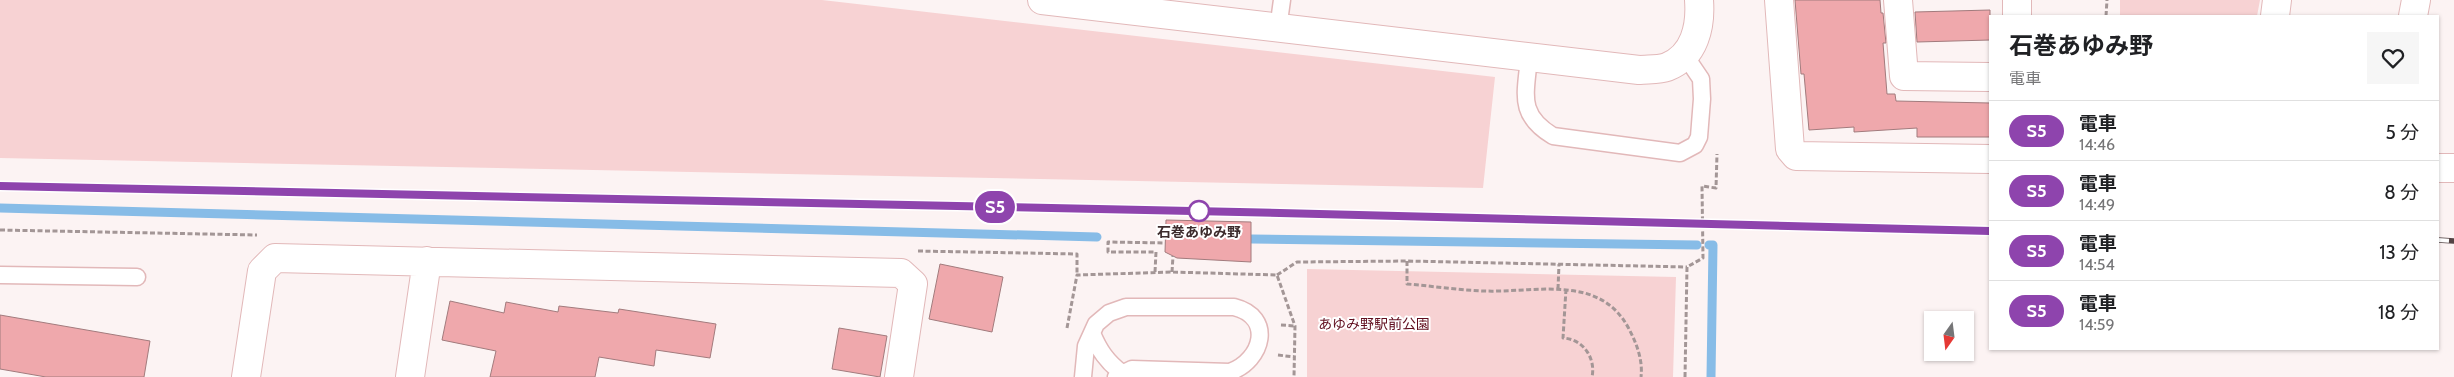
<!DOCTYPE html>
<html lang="ja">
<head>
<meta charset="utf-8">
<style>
  :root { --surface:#fff; --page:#f6f6f6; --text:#202124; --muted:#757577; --line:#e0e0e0 }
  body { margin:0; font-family:Cabin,"Noto Sans JP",sans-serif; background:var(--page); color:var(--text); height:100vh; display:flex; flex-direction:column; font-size:19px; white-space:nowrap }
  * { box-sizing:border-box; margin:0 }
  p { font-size:16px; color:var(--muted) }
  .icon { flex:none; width:28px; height:28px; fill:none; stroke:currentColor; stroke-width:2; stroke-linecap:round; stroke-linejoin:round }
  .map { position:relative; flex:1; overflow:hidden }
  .details { position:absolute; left:1989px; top:15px; width:450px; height:335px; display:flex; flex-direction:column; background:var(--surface); border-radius:0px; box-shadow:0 1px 4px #0004 }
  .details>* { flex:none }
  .badge { padding:0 10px; border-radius:16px; font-size:18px; line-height:32px }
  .needle { width:32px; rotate:194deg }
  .controls { position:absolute; left:1924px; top:311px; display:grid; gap:10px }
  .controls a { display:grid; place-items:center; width:50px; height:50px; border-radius:0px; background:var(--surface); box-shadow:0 1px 4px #0004; font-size:25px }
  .map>.badge { position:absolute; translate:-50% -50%; box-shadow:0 0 0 2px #fff }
  .round { display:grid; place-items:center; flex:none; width:52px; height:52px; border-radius:0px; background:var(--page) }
  .summary { display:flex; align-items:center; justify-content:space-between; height:85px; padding:0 20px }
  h1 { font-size:24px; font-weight:700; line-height:38px }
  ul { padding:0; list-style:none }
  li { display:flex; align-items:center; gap:15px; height:60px; padding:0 20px; border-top:1px solid var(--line) }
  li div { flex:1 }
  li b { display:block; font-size:19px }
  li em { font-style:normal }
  li .badge { min-width:55px; font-weight:700; text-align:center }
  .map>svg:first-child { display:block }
  .green { fill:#f7d2d3 }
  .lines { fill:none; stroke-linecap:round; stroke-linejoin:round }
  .stream { stroke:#87bce7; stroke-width:9 }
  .building { fill:#efa8ac; stroke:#a27b7d }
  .service-casing { stroke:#e2b8b9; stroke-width:19 }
  .minor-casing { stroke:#e2b8b9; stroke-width:30 }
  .tertiary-casing { stroke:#e2b8b9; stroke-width:30 }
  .path { stroke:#a39696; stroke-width:3; stroke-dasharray:5 2.5; stroke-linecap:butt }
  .service { stroke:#fff; stroke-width:16 }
  .minor { stroke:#fff; stroke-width:28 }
  .tertiary { stroke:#fff; stroke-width:28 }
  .rail-casing { stroke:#544445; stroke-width:5.5 }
  .rail { stroke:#fff; stroke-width:4; stroke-dasharray:11; stroke-linecap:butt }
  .line-casing { stroke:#fff; stroke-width:11 }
  .line { stroke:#8e44ad; stroke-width:8 }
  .stop-dot { fill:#fff; stroke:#8e44ad; stroke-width:2.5 }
  .labels { text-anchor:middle; stroke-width:4; stroke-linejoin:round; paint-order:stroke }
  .stop-label { font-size:14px; font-weight:bold; fill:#3d2c2d; stroke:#fff }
  .park-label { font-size:14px; fill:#600e1e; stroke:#fff }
</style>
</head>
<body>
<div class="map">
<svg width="2454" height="377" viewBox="0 0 2454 377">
  <rect width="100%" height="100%" fill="#fcf3f3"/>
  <path class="green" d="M0,0h822l673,77 -12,111 -1483,-30z
    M2120,0h140l-3,16h-137z
    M1307,269l369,8 -3,100h-366z"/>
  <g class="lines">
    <path class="stream" d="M0,208l1097,29
      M1252,239l445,6
      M1709,245h4l-2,132"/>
  </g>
  <path class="building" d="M1795,0h85l1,13h2l3,30h-3l4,51h8l1,7 94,2v34h-73v-9l-63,4v-5l-45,3 -5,-56h-3z
    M1990,10v30l-73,2 -2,-30z
    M1166,220l85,2v40l-74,-4 -12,-6z
    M940,264l63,13 -11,55 -63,-13z
    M450,301l54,12 2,-11 52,10 1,-6 59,7 1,-4 97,15 -6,34 -54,-8 -2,16 -55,-9 -4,20h-105l6,-26 -54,-11z
    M0,315l150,26 -6,36h-98l-46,-8z
    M839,328l48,8 -7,41 -48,-8z"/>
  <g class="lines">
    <g class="service-casing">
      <path id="service" d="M1278,29l4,-29
        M1529,57c-3,37 -12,57 24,79l127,17 15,-8 4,-8 3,-38 -1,-20 -17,-25
        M0,275l137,2
        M1092,333c7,17 15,29 30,40
        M1083,377l3,-31 10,-22 13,-11 17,-6h108c40,10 29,53 -4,65l-98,-3 -16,8"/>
    </g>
    <g class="minor-casing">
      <path id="minor" d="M1779,0l11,149 6,7 194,3
        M1898,0l6,76 86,1
        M2017,16v-16
        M2275,16l2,-16
        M2413,16l3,-16
        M2438,168h16
        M246,377l16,-106 13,-13 626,15 12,11 -14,93
        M410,377l17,-116"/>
    </g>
    <g class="tertiary-casing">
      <path id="tertiary" d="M1042,0l597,70c8,-1 20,0 28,-3 28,-11 34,-41 32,-67"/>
    </g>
    <path class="path" d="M2106,16l1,-16
      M0,230l257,5
      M918,251l159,3v21
      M1407,261v23c25,2 51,6 77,7 51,2 116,-18 145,38 8,15 14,32 12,48
      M1155,272l1,-20h-48v-10l57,1
      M1172,272l1,-16
      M1277,275l20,-13 110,-1 280,6
      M1558,289l1,-25
      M1566,289l-3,49c20,1 33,20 29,39
      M1281,325l14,1
      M1067,328l10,-53 95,-3 105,3 18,51 -1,51
      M1278,355l16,2
      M1685,377l2,-110 16,-9 -1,-72 14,2 1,-34"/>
    <use href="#service" class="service"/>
    <use href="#minor" class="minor"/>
    <use href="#tertiary" class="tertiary"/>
    <g class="rail-casing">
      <path id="rail" d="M0,186l1200,25 790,20
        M2438,240l16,1"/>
    </g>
    <use href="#rail" class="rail"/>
  </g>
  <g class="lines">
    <g class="line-casing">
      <path id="line" d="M0,186l1239,26 751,19"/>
    </g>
    <use href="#line" class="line"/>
  </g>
  <circle class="stop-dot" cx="1199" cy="211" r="10"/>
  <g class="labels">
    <g class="stop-label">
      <text x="1199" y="237">石巻あゆみ野</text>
    </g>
    <g class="park-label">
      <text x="1374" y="329">あゆみ野駅前公園</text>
    </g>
  </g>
</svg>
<div class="controls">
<a><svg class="needle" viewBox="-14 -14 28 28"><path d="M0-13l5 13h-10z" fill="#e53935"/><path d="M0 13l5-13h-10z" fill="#757577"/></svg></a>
</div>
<b class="badge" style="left:995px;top:207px;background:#8e44ad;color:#fff">S5</b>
<section class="details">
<div class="summary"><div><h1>石巻あゆみ野</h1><p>電車</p></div><a class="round"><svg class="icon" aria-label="heart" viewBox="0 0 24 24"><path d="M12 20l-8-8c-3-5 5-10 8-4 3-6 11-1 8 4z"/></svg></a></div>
<ul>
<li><span class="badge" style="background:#8e44ad;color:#fff">S5</span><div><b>電車</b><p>14:46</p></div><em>5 分</em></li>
<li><span class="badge" style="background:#8e44ad;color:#fff">S5</span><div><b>電車</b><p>14:49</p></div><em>8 分</em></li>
<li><span class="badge" style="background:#8e44ad;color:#fff">S5</span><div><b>電車</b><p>14:54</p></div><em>13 分</em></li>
<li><span class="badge" style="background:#8e44ad;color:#fff">S5</span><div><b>電車</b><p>14:59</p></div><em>18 分</em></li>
</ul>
</section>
</div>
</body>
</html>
